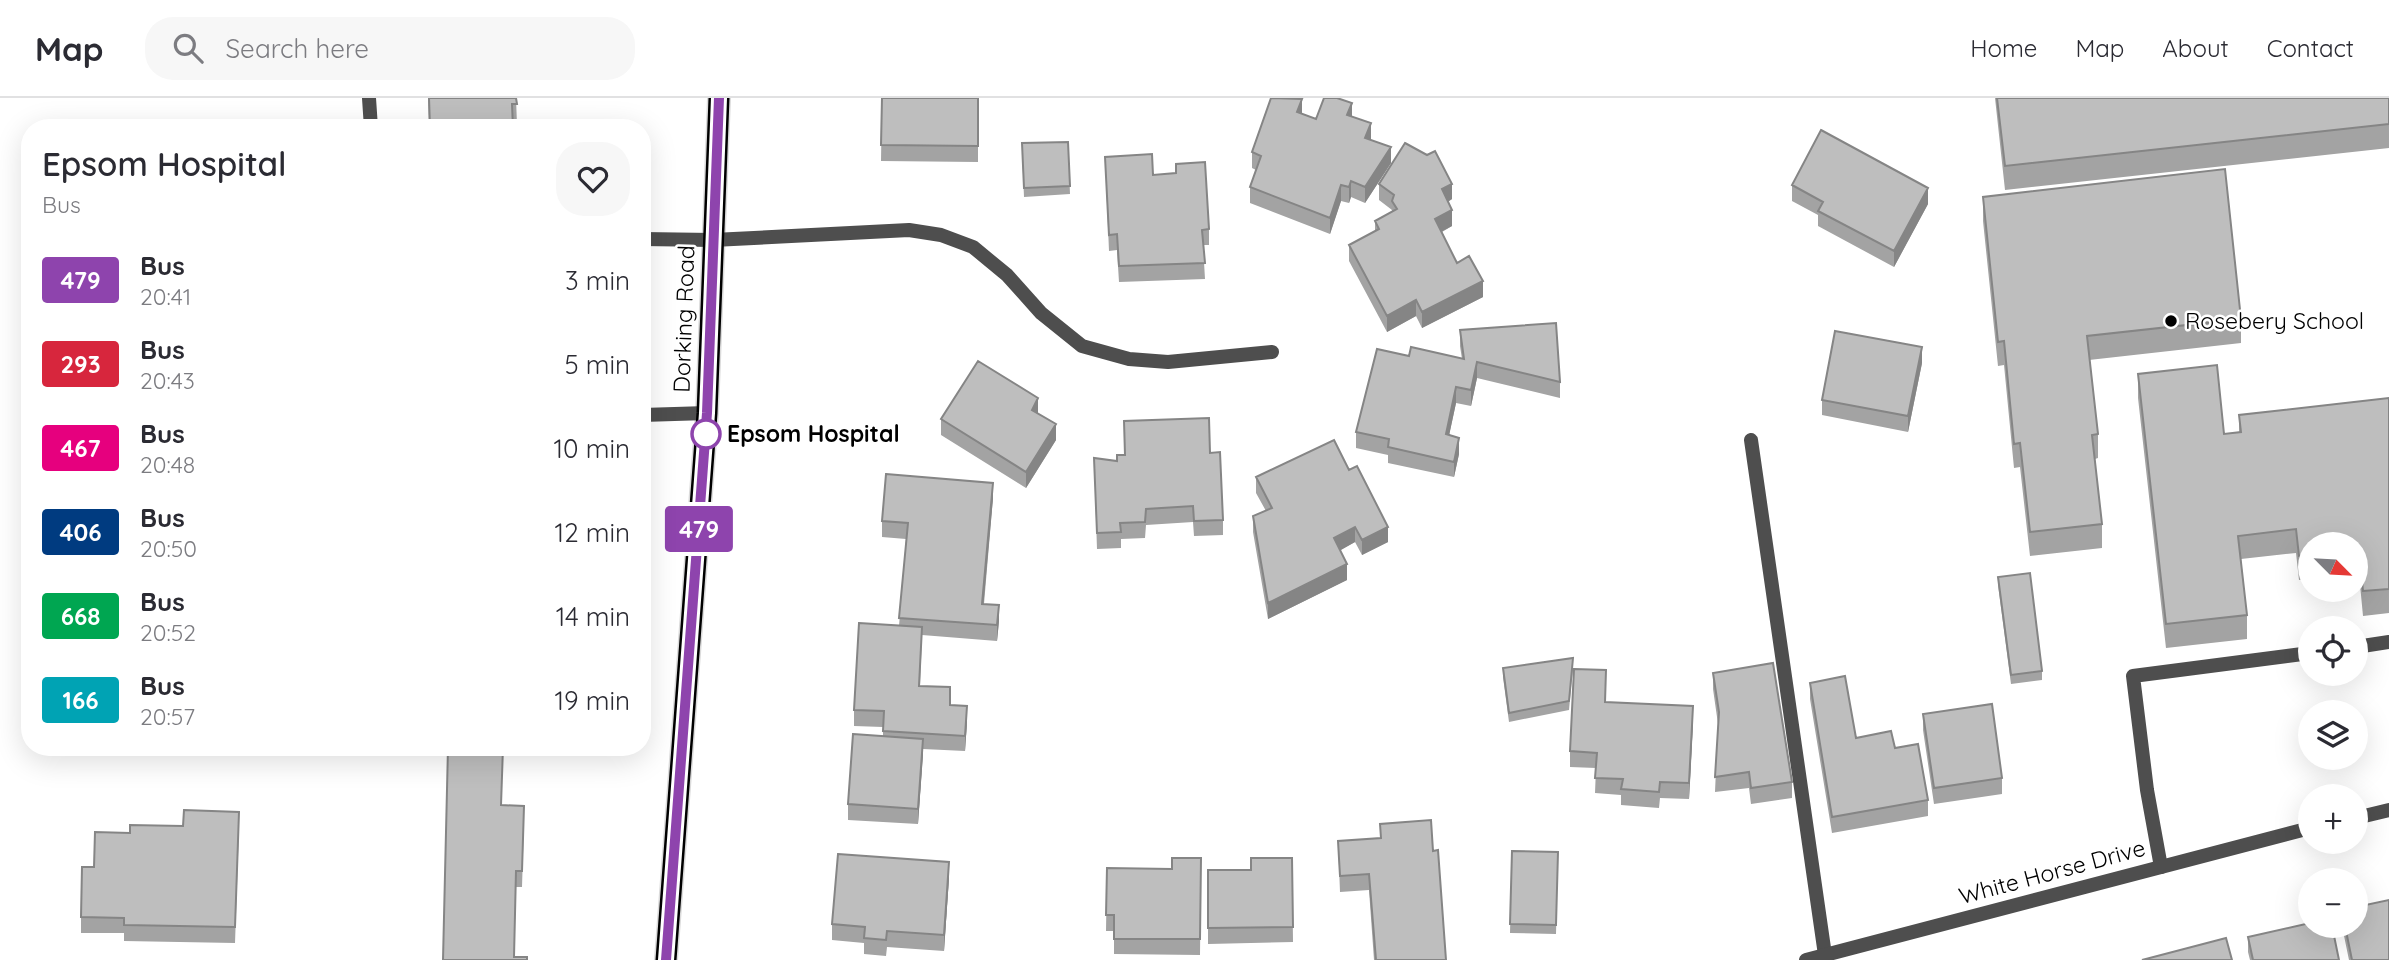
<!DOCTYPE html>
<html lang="en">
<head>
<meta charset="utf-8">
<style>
  :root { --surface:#fff; --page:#f7f7f7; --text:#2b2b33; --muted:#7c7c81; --line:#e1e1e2 }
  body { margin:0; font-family:Quicksand,sans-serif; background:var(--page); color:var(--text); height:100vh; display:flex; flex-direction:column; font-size:26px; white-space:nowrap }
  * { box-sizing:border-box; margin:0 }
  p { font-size:23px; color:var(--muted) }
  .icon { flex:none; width:38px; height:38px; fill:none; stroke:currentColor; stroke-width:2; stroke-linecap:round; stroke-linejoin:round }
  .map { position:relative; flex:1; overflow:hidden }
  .drawer { position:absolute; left:21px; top:21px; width:630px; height:637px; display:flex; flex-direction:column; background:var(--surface); border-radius:28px; box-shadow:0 7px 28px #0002 }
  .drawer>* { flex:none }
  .badge { padding:0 14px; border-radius:5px; font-size:24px; line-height:46px }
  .needle { width:46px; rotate:114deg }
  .buttons { position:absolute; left:2298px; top:434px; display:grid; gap:14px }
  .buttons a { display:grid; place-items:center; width:70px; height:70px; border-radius:50%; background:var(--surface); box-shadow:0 7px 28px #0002; font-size:35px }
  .map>.badge { position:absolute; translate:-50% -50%; box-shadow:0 0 0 4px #fff }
  .round { display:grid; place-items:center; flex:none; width:74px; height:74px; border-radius:28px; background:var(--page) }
  .head { display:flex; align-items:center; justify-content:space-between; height:119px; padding:0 21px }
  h1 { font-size:33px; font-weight:600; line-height:52px }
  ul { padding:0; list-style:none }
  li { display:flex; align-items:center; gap:21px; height:84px; padding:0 21px }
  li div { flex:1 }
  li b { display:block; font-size:26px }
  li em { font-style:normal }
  li .badge { min-width:77px; font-weight:700; text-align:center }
  header { display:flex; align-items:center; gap:42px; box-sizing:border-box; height:98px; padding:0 35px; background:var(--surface); border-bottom:2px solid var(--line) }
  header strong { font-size:33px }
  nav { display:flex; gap:38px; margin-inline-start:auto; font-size:24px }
  .search { width:490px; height:63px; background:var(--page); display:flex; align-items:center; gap:18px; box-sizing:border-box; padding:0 24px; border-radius:28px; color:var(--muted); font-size:26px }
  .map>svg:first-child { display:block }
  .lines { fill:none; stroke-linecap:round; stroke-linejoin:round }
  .highway-casing { stroke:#dbdbdb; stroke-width:24 }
  .lane { stroke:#4e4e4e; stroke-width:14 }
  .street { stroke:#4e4e4e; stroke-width:14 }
  .highway { stroke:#000; stroke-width:21 }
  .wall { fill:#a3a3a3 }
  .shaded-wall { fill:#858585 }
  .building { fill:#bebebe; stroke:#858585; stroke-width:2 }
  .line-casing { stroke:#fff; stroke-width:16 }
  .line { stroke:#8e44ad; stroke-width:10 }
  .poi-dot { fill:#000; stroke:#fff; stroke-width:2.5 }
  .stop-dot { fill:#fff; stroke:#8e44ad; stroke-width:3.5 }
  .labels { text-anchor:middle; stroke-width:5; stroke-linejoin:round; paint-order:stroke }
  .street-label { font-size:23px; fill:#000; stroke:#fff }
  .poi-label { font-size:23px; fill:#000; stroke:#fff; text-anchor:start }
  .stop-label { font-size:23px; font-weight:bold; fill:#000; stroke:#fff; text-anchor:start }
</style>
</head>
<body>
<header>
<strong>Map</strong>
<div class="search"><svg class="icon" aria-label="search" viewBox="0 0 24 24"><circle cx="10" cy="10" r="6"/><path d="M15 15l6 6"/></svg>Search here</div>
<nav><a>Home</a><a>Map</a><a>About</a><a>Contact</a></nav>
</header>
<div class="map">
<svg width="2389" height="862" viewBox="0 0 2389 862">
  <rect width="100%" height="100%" fill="#fff"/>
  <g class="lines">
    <g class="highway-casing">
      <path id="highway" d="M666,862l41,-547 12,-315"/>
    </g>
    <path class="lane" d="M369,0l2,30
      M642,141l71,1
      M642,317l65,-2
      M1751,342l74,515
      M2356,549l33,-5
      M2161,769l-14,-77 -14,-114 177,-23"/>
    <path class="street" d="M713,142l196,-10 32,5 32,12 34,28 34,38 41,33 47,13 39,3 104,-10
      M2356,720l33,-8
      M1806,862l504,-132"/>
    <use href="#highway" class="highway"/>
  </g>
  <path class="wall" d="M428,0h88l1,27h-4v3h-84z
    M882,0h96v64l-97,-1z
    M1995,0h394v50l-384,42z
    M1302,16l14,5 36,-2 39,46 -26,40 -14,-6 -2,6 -8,-2 -11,33 -80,-31v-16l6,-17 -4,-2v-16z
    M1068,44l2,52 -46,3 -2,-45z
    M1105,59l48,18 56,54v16h-6l2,34 -86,3 -2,-32 -8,1z
    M1379,86l73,15 -4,3 4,24 -10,6 15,31 26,34 -61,31 -6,-12 -29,16 -38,-71v-16l26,-13v-11l17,-9v-2l-13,-10z
    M1792,87l136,19 -34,63 -76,-41v-11l-26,-14z
    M1983,99l258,122v24l-152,17 9,74v24l-3,1 7,65v24l-72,8 -10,-89 -6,1 -10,-103 -6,1 -15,-145z
    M1460,232l100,52v16l-83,-20 -6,28 -15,-3 -7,32 10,19 -5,23 -66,-14v-8l-32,-7v-16l53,-76 53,3 -2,-13z
    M1922,265l-14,69 -86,-17v-15z
    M2138,276l86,60 15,-2v-17l150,-17v215l-26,3 -4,-42 -3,1v-31h-46v35l-11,1 -3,-27 -55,6 6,56v24l-81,9 -28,-250z
    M1038,315l18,27 -30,48 -85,-53v-16z
    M1124,323l86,32 13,67v15l-29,1 -1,-14 -47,3 -1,13 -24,1v9l-24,1 -3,-91 23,3v-6h8z
    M1349,372l39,72 -26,13 -7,-13 -15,8 7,30 -79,39 -15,-87v-16l13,-5 -10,-18v-16z
    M993,400l-9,106 15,17 -2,20 -75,-6 -2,51 30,19 17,17 -2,29 -42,-2 -5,75 -70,-4v-16l35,-68v-9l-29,-1v-16l45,-84 7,-87 -24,-2v-16z
    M1998,479l44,94v9l-31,4 -13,-99z
    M1573,568l-4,44 -60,12 -6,-45v-9z
    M1713,575l79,109v16l-41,6 -2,-16 -34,4 3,-68 -5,-35z
    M1810,585l46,55 39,10 33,52v16l-96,17 -22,-134z
    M1606,588l-1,16 88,20 -4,77 -29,-1 -1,10 -38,-3v-10l-26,-2 1,-25 -26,-1v-16z
    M1923,616l79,64v16l-68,10 -11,-74z
    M502,707l22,17 -2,65h-6l-2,70 -71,3z
    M1380,726l53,27 13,109h-72l-5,-70 -29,2 -2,-51 42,-3z
    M239,730l-4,115 -111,-2v-8h-43v-16l13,-50 36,-34z
    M1512,753l46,1 -2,82 -46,-1z
    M1201,760l-1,97 -86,-1v-23h-8l1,-63 65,1z
    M1292,760l1,84 -85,2v-74h43z
    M949,780l-5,73 -57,-4 -1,9 -22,-2v-11l-32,-3v-16z
    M2342,828h14l33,34h-40z
    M2248,839l91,23h-89l-2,-8z"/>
  <path class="shaded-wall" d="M1302,1v16l-5,-3z
    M1352,5v16l-5,-4z
    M1371,25v16l-6,15v-16z
    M1391,49v16l-26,40v-16z
    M1351,83v16l-2,6v-16z
    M1452,86v15l-10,6v-16z
    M1341,87v16l-11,33v-16z
    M1928,90v16l-34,63v-16z
    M1452,112v16l-17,9v-16z
    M1483,183v16l-61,31v-16z
    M1416,202v16l-29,16v-16z
    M1922,249v16l-14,69v-16z
    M1477,264v16l-6,28v-16z
    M1456,289v16l-10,47v-16z
    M1038,300v16l-6,-4z
    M1056,326v16l-30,48v-16z
    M1459,340v16l-5,23v-15z
    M993,385v15l-11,122v-16z
    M1355,429v15l-21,12v-16z
    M1388,429v15l-26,13v-15z
    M1347,466v16l-79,39v-16z
    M999,507v16l-2,20v-16z
    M967,608v16l-2,29v-15z
    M1693,608v16l-4,77v-16z
    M923,641v16l-5,69v-15z
    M949,764v16l-5,73v-16z"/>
  <path class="building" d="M429,0h87l1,6h-5l1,24h-83z
    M882,0h96v48l-97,-1z
    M1271,0l31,1 -5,13 19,7 8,-21h13l15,5 -5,12 24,8 -6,15 26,9 -26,40 -14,-6 -2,6 -8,-2 -11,33 -80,-31 11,-31 -9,-4z
    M1997,0h392v26l-384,42z
    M1821,32l107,58 -34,63 -76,-40 5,-9 -31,-17z
    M1068,44l2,44 -46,2 -2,-45z
    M1405,45l22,12 8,-4 17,33 -10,5 10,21 -17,9 22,44 12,-7 14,25 -61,31 -6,-12 -29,16 -38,-71 30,-16 -4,-8 22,-12 -5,-8 2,-6 -15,-11z
    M1152,56l1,21 23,-2v-9l29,-2 4,67 -7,1 3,33 -86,3 -2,-32 -8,1 -4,-78z
    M2225,71l16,150 -154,17 11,98 -6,1 10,89 -72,8 -10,-89 -6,1 -10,-103 -6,1 -15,-145z
    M1556,225l4,59 -83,-20 -6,28 -15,-3 -10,47 13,4 -5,24 -66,-15 1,-8 -33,-7 21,-83 32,7 2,-9 53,12 -4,-29z
    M1835,233l87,16 -14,69 -86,-16z
    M978,263l60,37 -6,12 24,14 -30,48 -85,-53z
    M2217,267l7,69 17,-2 -2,-17 150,-17v191l-26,2 -4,-41 -3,1v-7h-46v11l-11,1 -3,-27 -58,7 9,79 -81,9 -28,-250z
    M1209,320l1,35 10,-1 3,68 -29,1 -1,-15 -47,3 -1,13 -25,1 1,9 -24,1 -3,-75 23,3v-6h8l-1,-34z
    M1334,342l15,30 8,-4 31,61 -26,13 -7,-13 -21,11 13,26 -79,39 -15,-87 19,-8 -16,-31z
    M886,376l107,9 -11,121 17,1 -2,20 -98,-7 9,-95 -26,-2z
    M2030,475l12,98 -31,4 -13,-98z
    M859,525l63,4 -3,59 31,1v18l17,1 -2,30 -82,-5 1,-20 -30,-1z
    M1573,560l-4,43 -60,12 -6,-45z
    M1773,565l19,119 -41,6 -2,-16 -34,5 4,-65 -6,-39z
    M1574,571l32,1 -1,32 88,4 -4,77 -29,-1 -1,10 -38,-3 2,-10 -28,-1 2,-25 -27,-2z
    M1845,578l11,62 35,-7 4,17 23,-4 10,56 -96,17 -22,-134z
    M1992,606l10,74 -68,10 -11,-74z
    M853,636l70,5 -5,70 -70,-5z
    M448,649h55l-2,58 23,1 -2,65h-6l-2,86h13v3h-84z
    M184,712l55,2 -4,115 -111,-2v-7l-43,-1 1,-50h12l1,-35 35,1v-8l53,1z
    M1431,722l2,31 5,-1 8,110h-70l-7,-86 -29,2 -2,-35 43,-3 -1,-14z
    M1512,753l46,1 -2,73 -46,-1z
    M838,756l111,8 -5,73 -57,-4 -1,9 -22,-2 1,-11 -33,-3z
    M1172,760h29l-1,81h-86v-24h-8l1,-47 65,1z
    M1251,760h41l1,69 -85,1v-58h43z
    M2389,802v60h-37l-7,-34h11v-19z
    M2310,825v3h22l7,34h-86l-5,-23z
    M2226,840l6,22h-90z"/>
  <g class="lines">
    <g class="line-casing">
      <path id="line" d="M666,862l41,-547 12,-315"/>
    </g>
    <use href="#line" class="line"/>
  </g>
  <circle class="poi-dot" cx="2171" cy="223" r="7"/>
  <circle class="stop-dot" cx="706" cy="336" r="14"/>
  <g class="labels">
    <g class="street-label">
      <text transform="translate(684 221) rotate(-88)" y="8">Dorking Road</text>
      <text transform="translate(2052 774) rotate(-15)" y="8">White Horse Drive</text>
    </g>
    <g class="poi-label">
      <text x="2185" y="231">Rosebery School</text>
    </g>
    <g class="stop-label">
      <text x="727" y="344">Epsom Hospital</text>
    </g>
  </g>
</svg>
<div class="buttons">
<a><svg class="needle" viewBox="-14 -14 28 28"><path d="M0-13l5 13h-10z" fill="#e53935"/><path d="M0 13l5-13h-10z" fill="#7c7c81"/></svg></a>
<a><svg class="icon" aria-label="locate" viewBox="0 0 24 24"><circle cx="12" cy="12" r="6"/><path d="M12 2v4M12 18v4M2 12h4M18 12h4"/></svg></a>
<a><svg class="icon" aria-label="layers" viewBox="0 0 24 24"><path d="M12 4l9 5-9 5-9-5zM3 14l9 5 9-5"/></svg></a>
<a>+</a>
<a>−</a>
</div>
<b class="badge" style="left:699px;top:431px;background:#8e44ad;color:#fff">479</b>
<section class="drawer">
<div class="head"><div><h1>Epsom Hospital</h1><p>Bus</p></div><a class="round"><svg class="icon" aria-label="heart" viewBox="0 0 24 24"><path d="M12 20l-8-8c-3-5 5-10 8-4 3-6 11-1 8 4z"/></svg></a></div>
<ul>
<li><span class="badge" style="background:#8e44ad;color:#fff">479</span><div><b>Bus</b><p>20:41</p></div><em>3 min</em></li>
<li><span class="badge" style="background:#d7263d;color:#fff">293</span><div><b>Bus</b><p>20:43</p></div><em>5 min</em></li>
<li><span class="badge" style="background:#e6007e;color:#fff">467</span><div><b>Bus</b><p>20:48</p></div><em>10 min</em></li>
<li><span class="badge" style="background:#003b80;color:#fff">406</span><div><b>Bus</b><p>20:50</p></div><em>12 min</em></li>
<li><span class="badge" style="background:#00a651;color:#fff">668</span><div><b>Bus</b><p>20:52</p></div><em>14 min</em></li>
<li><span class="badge" style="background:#00a3b4;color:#fff">166</span><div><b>Bus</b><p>20:57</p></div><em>19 min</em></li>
</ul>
</section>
</div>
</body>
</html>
